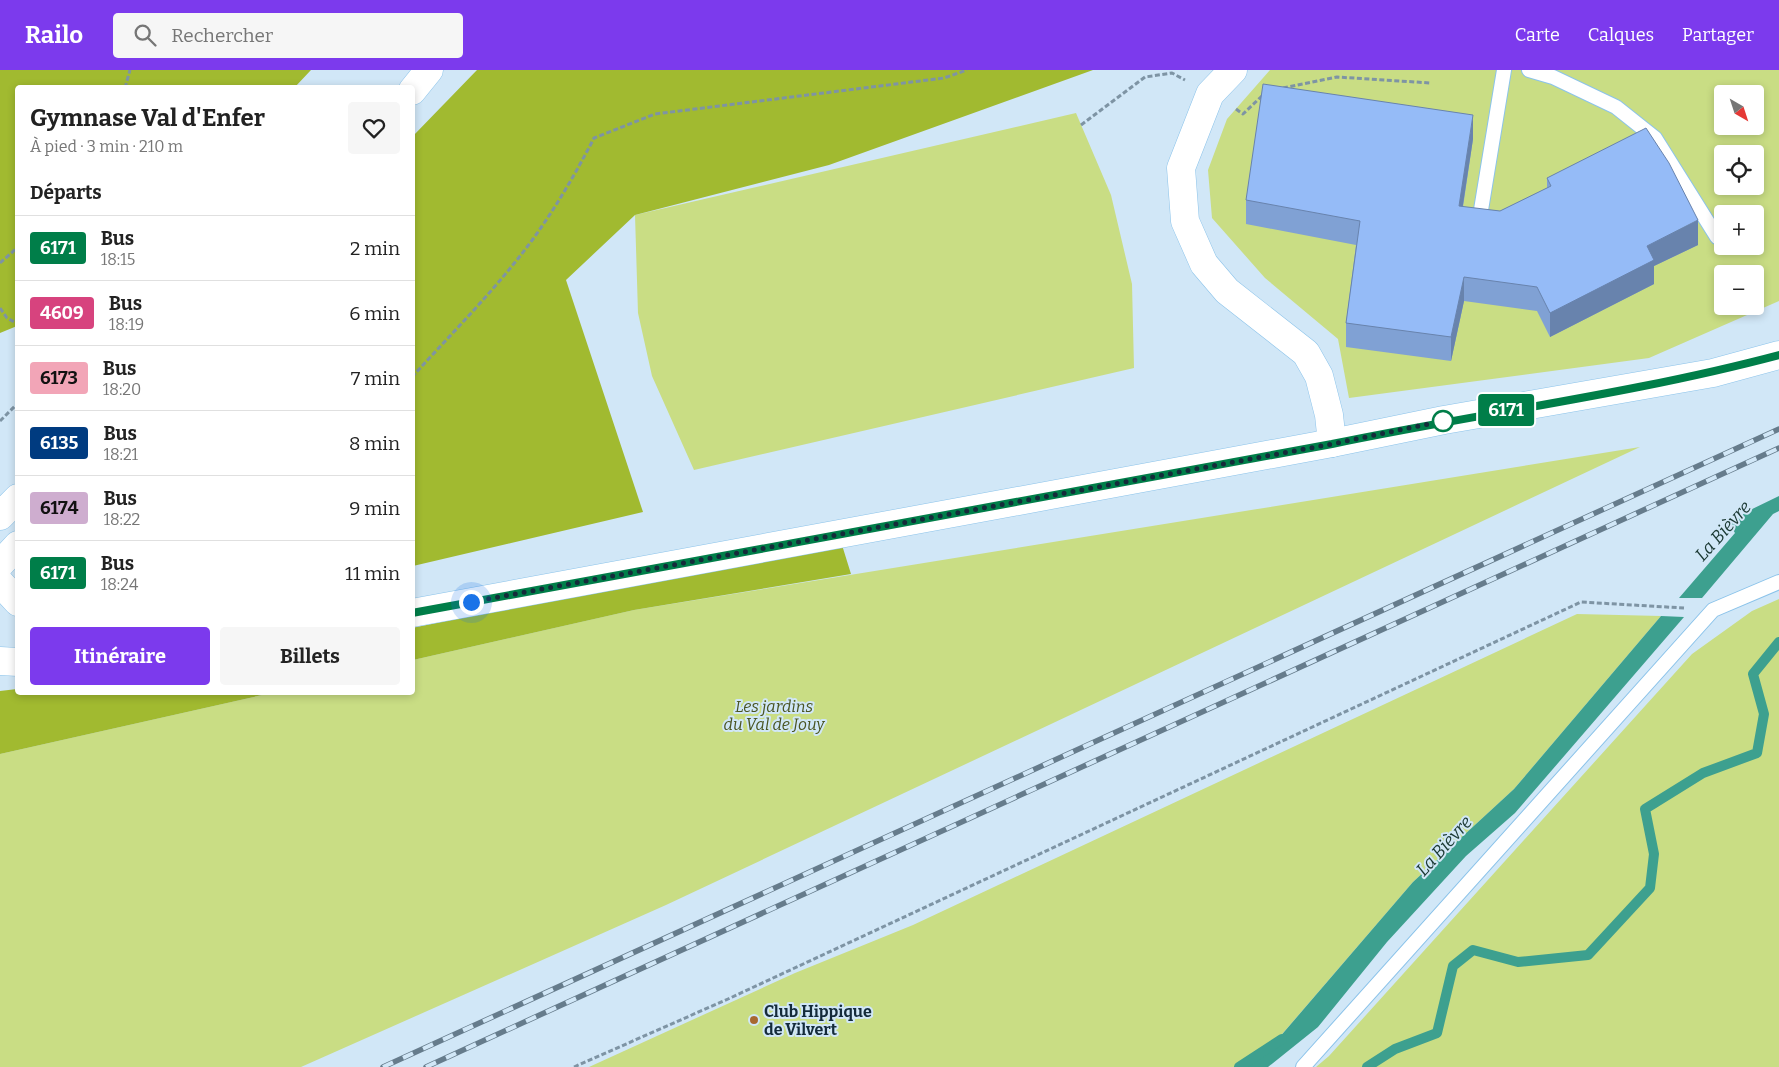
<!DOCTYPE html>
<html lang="fr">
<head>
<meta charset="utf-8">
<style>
  :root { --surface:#fff; --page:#f6f6f6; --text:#222; --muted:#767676; --line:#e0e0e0; --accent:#7c3aed }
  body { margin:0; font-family:Bitter,serif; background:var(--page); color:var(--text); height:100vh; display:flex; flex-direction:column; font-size:19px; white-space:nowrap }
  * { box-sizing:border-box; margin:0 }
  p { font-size:16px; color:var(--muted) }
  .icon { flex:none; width:28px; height:28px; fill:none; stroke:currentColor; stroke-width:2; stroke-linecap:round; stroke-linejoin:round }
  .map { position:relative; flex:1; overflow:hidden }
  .side { position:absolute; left:15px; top:15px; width:400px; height:610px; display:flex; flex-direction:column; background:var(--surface); border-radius:5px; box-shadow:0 2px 8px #0003 }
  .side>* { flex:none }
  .badge { padding:0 10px; border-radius:4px; font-size:18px; line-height:32px }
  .needle { width:32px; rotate:141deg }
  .tools { position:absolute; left:1714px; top:15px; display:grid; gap:10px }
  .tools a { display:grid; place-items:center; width:50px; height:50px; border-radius:5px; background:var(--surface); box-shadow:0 2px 8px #0003; font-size:25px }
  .you { position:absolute; width:25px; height:25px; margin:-12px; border:4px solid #fff; border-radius:50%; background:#1a73e8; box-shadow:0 0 0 8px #1a73e833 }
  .map>.badge { position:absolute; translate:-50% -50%; box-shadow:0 0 0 2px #fff }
  h2 { padding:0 15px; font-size:19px; line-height:45px }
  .round { display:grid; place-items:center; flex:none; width:52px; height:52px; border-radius:5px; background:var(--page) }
  .head { display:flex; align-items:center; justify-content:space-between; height:85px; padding:0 15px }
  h1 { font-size:24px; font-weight:700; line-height:38px }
  .button { display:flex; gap:10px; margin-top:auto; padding:10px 15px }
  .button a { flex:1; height:58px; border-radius:5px; background:var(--accent); color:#fff; font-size:20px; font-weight:700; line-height:58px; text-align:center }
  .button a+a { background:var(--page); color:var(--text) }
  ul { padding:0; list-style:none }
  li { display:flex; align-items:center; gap:15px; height:65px; padding:0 15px; border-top:1px solid var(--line) }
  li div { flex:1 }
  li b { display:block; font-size:19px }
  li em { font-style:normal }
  li .badge { min-width:55px; font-weight:700; text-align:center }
  header { display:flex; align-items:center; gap:30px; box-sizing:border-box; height:70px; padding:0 25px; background:var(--accent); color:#fff }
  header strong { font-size:24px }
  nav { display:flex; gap:28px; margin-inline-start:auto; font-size:18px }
  .search { width:350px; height:45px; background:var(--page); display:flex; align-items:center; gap:12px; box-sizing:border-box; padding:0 18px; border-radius:5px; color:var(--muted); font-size:19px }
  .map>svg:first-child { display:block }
  .green { fill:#c9dd84; fill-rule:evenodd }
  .forest { fill:#a1ba30 }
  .water { fill:#3da08f }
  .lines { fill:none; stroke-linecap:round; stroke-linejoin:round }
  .stream { stroke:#3da08f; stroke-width:10 }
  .service-casing { stroke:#8bc3ea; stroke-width:16 }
  .minor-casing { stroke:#8bc3ea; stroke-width:29 }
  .tertiary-casing { stroke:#8bc3ea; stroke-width:29 }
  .secondary-casing { stroke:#8bc3ea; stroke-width:29 }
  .path { stroke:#7e94a4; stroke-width:3; stroke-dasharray:5 2.5; stroke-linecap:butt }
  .service { stroke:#fff; stroke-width:14 }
  .minor { stroke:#fff; stroke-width:28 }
  .tertiary { stroke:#fff; stroke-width:28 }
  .secondary { stroke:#fff; stroke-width:28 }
  .rail-casing { stroke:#667c8c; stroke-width:5.5 }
  .rail { stroke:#d1e7f7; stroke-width:4; stroke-dasharray:11; stroke-linecap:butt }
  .wall { fill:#80a1d4 }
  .shaded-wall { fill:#6883ad }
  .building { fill:#95bbf7; stroke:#6883ad }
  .line-casing { stroke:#fff; stroke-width:11 }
  .line { stroke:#007e49; stroke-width:8 }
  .walk { stroke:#142b3a; stroke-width:5; stroke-dasharray:0 9 }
  .stop-dot { fill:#fff; stroke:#007e49; stroke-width:2.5 }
  .poi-dot { fill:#a76830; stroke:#d1e7f7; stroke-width:2 }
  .labels { text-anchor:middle; stroke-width:4; stroke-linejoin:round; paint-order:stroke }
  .park-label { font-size:16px; font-style:italic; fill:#4a5522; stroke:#d1e7f7 }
  .poi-label { font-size:16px; font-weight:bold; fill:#142b3a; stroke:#d1e7f7; text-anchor:start }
  .water-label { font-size:18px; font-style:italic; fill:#1b3933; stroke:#d1e7f7 }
</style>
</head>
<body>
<header>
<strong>Railo</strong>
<div class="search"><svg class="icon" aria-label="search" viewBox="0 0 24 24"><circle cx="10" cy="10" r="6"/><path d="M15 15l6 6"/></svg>Rechercher</div>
<nav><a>Carte</a><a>Calques</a><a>Partager</a></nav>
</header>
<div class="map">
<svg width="1779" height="997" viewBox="0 0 1779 997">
  <rect width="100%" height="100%" fill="#d1e7f7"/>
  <path class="green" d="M1270,0h509v231l-130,57 -300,40 -11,-59 -73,-61 -53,-60 -4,-48 19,-51zM1722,24h33v32h-33zM1722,84h33v32h-33zM1722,144h33v32h-33zM1722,204h33v32h-33z
    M1076,43l35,82 21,89 2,84 -440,102 -42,-94 -14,-63 -3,-98z
    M1640,377l-974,458 -365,162h-301v-313l271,-61 141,-1 1,-32 221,-50z
    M1779,529v468h-463l13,-11 363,-402 60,-43z
    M1577,544l84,2 -147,173 -101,93 -142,165 -36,20h-646l206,-94 118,-48z"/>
  <path class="forest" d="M0,0h311l-16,17 -277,1 -1,238 -17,7z
    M477,0h616l-264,95 -194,50 -69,65 77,232 -230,54v-430z
    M842,475l9,29 -217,36 -221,50 -1,-32 169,-35z
    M17,619l1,3 253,1 -271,61v-63z"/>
  <path class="water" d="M1779,426v15l-6,3 -71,84h-23l56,-65 -5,-8 16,-13z
    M1661,546l23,1 -169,196 -49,43 -79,86 -69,85 -50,40h-33l37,-21 141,-164 101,-93z"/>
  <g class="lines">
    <path class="stream" d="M1239,997l43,-28
      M1367,997l28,-18 42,-16 16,-67 20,-16 45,12 70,-7 62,-67 4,-34 -9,-45 58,-36 54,-20 7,-39 -11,-40 26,-32"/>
    <g class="service-casing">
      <path id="service" d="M1529,0l24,7 63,30 39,31 62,99
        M1480,146l24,-146
        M1303,997l410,-457 66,-28"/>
    </g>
    <g class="minor-casing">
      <path id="minor" d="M1233,0l-23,24 -29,74 4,53 19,43 23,27 79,62 13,23 10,39 3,28"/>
    </g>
    <g class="tertiary-casing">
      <path id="tertiary" d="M0,513l18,19
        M412,543l920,-170 112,-23 269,-47 66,-18
        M0,591l18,1"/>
    </g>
    <g class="secondary-casing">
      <path id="secondary" d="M412,21l17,-21
        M0,446l18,-18
        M0,494l18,-19"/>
    </g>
    <path class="path" d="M125,18l5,-18
      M1283,18l54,-11 94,6
      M1236,39l7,5 20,-19
      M1081,55l64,-48 27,-4 13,7
      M0,193l18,-16
      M0,238l7,10 11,6
      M412,307c41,-45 85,-89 121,-138 23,-32 43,-66 61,-101l61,-24 289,-36 23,-8
      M0,351l18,-18
      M574,997l154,-68 853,-397 103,6"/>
    <use href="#service" class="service"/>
    <use href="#minor" class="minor"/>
    <use href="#tertiary" class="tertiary"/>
    <use href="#secondary" class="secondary"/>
    <g class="rail-casing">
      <path id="rail" d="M383,997l1396,-638
        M426,997l1353,-619"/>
    </g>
    <use href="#rail" class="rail"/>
  </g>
  <path class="wall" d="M1473,69l-10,68 37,4 47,-23v-10l151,67 -44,21v18l-104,53 -13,-26 -73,-10 -13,60 -105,-14v-24l10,-78 -110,-21v-24z"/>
  <path class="shaded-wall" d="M1473,45v24l-13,85 -1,-18z
    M1698,150v25l-44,21v18l-104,53v-24l97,-67z
    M1464,207v24l-13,60v-24z"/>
  <path class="building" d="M1263,14l210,31 -14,91 41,5 51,-25 -4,-8 99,-50 23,35 29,57 -51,26 7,14 -104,53 -13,-26 -73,-10 -13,60 -105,-14 14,-102 -114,-21z"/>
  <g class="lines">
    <g class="line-casing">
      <path id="line" d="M412,543l920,-169c149,-31 300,-50 447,-89"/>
    </g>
    <use href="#line" class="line"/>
    <path class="walk" d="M471,532l861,-158 111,-23"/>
  </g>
  <circle class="stop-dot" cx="1443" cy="351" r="10"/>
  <circle class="poi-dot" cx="754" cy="950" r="5"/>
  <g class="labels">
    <g class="park-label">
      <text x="774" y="642">Les jardins<tspan x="774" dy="18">du Val de Jouy</tspan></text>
    </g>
    <g class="poi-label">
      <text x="764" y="947">Club Hippique<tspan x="764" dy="18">de Vilvert</tspan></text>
    </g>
    <g class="water-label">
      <text transform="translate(1723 461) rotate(-48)" y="6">La Bièvre</text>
      <text transform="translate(1444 776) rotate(-48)" y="6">La Bièvre</text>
    </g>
  </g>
</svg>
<div class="tools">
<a><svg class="needle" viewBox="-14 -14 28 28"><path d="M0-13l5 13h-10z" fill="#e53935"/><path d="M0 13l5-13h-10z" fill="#767676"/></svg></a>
<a><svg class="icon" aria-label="locate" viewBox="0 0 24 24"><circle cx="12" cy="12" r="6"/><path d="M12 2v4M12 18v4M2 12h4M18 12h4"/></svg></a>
<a>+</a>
<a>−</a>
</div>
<div class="you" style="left:471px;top:532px"></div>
<b class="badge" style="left:1506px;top:340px;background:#007e49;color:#fff">6171</b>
<section class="side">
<div class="head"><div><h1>Gymnase Val d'Enfer</h1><p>À pied · 3 min · 210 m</p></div><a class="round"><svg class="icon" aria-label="heart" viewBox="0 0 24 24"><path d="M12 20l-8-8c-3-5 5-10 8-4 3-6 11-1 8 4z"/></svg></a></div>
<h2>Départs</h2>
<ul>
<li><span class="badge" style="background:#007e49;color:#fff">6171</span><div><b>Bus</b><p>18:15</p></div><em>2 min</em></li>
<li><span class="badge" style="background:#d7437e;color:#fff">4609</span><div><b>Bus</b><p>18:19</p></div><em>6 min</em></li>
<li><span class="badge" style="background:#f2a5b7;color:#111">6173</span><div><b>Bus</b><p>18:20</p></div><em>7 min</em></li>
<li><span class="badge" style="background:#003b80;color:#fff">6135</span><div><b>Bus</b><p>18:21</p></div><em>8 min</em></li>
<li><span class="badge" style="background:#ceadcf;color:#111">6174</span><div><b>Bus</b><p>18:22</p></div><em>9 min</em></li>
<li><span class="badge" style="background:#007e49;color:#fff">6171</span><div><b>Bus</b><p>18:24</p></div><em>11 min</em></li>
</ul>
<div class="button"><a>Itinéraire</a><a>Billets</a></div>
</section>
</div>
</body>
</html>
